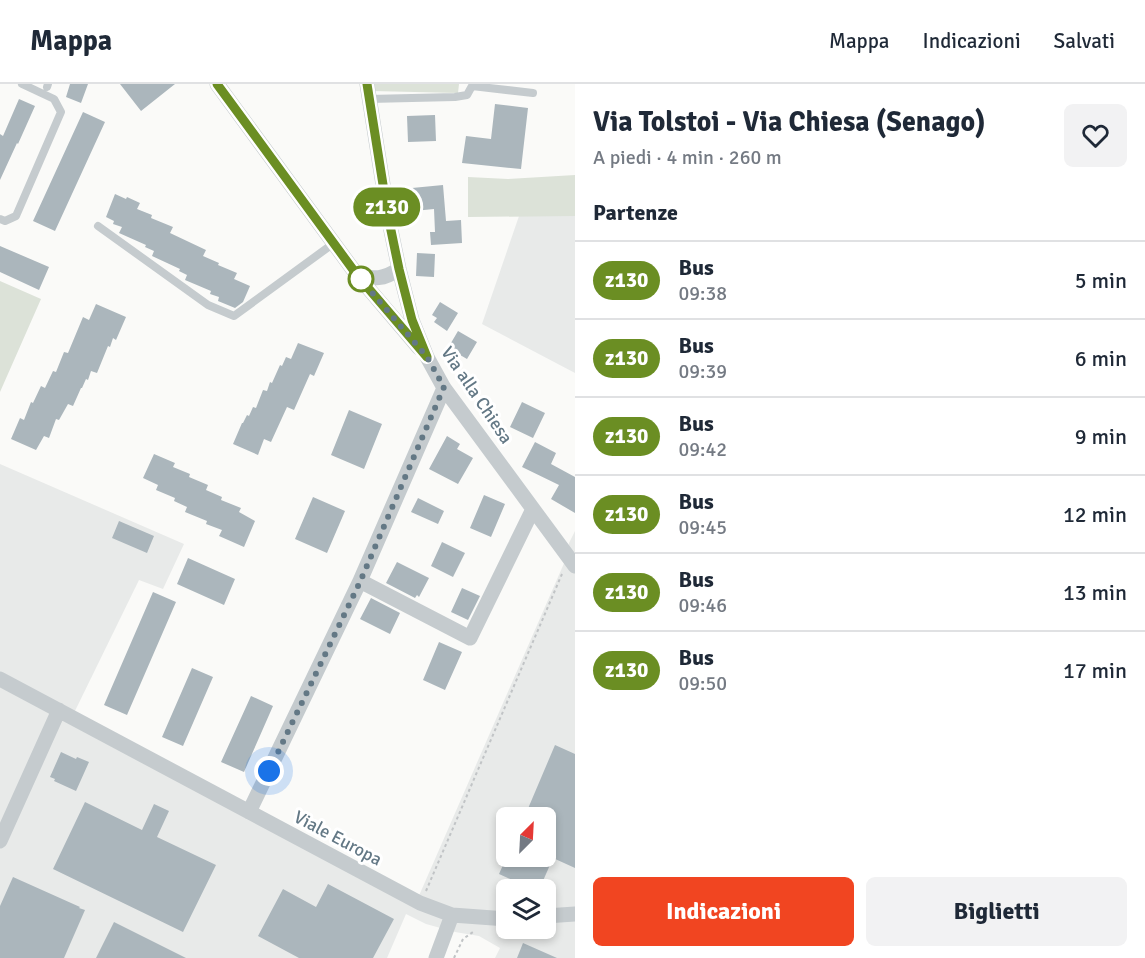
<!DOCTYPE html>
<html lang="it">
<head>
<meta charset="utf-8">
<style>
  :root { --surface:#fff; --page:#f2f2f3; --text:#1f2937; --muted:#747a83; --line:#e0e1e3; --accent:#f14521 }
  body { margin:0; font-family:Signika,sans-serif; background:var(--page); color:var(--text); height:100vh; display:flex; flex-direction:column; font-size:22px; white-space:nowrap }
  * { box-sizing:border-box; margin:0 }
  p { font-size:20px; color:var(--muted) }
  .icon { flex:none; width:33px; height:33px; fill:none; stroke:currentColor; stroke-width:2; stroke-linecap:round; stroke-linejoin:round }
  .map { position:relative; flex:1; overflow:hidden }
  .sheet { display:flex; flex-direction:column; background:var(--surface); width:570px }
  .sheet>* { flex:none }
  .badge { padding:0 12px; border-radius:20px; font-size:21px; line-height:39px }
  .needle { width:39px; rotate:24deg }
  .buttons { position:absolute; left:496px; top:723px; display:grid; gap:12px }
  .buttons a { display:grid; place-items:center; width:60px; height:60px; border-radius:9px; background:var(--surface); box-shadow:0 3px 9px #0003; font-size:30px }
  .you { position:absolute; width:30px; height:30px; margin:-15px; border:4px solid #fff; border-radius:50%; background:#1a73e8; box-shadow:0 0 0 9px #1a73e833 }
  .map>.badge { position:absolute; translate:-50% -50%; box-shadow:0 0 0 3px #fff }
  h2 { padding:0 18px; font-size:22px; line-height:54px }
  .round { display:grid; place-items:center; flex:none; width:63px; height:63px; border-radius:9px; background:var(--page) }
  .head { display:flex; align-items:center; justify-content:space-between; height:102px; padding:0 18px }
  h1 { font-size:28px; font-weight:800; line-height:45px }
  .primary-button { display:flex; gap:12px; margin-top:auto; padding:12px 18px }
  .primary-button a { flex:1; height:69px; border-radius:9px; background:var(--accent); color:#fff; font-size:24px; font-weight:800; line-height:69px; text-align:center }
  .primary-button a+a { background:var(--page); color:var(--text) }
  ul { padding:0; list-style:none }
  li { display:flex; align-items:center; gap:18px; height:78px; padding:0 18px; border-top:2px solid var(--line) }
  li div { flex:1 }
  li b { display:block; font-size:22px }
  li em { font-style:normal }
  li .badge { min-width:66px; font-weight:700; text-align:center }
  header { display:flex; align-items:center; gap:36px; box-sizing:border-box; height:84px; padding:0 30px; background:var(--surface); border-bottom:2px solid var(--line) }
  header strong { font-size:28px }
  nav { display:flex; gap:33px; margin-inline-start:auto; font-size:21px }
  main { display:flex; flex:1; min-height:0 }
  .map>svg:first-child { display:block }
  .built { fill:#e8eae9; fill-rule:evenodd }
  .green { fill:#dce2d8 }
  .building { fill:#abb6bc }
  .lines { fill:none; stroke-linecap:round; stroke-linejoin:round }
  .path { stroke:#c1c4c6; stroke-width:2; stroke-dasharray:3 3; stroke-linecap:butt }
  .service { stroke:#c5cbce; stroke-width:8 }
  .minor { stroke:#c5cbce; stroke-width:15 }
  .line-casing { stroke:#fff; stroke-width:14 }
  .line { stroke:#6b8e23; stroke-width:9 }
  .walk { stroke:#637885; stroke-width:6; stroke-dasharray:0 10.8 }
  .stop-dot { fill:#fff; stroke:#6b8e23; stroke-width:3 }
  .labels { text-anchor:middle; stroke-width:6; stroke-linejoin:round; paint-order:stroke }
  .street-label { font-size:18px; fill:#637885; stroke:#fff }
</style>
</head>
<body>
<header>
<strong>Mappa</strong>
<nav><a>Mappa</a><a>Indicazioni</a><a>Salvati</a></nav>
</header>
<main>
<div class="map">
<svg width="575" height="874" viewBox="0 0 575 874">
  <rect width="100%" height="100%" fill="#fafaf8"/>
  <path class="built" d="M519,132h56v157l-93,-49z
    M0,380l184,80 -21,45 -24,-9 -66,135 345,183 147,-337 4,-18 6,-12v427h-80l5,-10 -21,-12 -24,-4 -29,-8 -20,-10 -19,44h-387zM507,734h39v38h-39zM507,806h39v38h-39z"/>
  <path class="green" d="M371,0h88l-1,9 -86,-2z
    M575,91v41l-107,1v-40l40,2z
    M0,197l41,18 -41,93z"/>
  <path class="building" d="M70,0h18l-7,19 -15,-6z
    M120,0h55l-34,27z
    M19,15l16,7 -17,38 -1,-1 -17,37v-46l3,2z
    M495,20l33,4 -7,61 -59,-6 4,-27 25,3z
    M83,28l22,10 -50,109 -22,-10z
    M435,31l1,26 -28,1 -1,-26z
    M443,101l3,36 15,-1 1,23 -31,2 -1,-13h5l-1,-23 -20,2 -2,-23z
    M115,110l11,5 1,-2 13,6 -3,6 15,6 -1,3 22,9 -3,6 36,17 -3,6 16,7 -1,2 19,8 -3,6 16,7 -7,16 -8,6 -17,-7 1,-4 -9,-3 1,-3 -26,-11 2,-5 -8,-4 1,-2 -28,-13 2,-5 -9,-4 1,-2 -27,-12 3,-6 -9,-3 1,-3 -8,-4z
    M0,162l49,21 -10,23 -39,-18z
    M417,169l18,1 -1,23 -18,-1z
    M440,218l18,11 -11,18 -13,-9 3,-4 -5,-3z
    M96,220l30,13 -10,23 -3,-2 -3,9 -2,-1 -11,27 -6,-2 -3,9 -2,-1 -4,9h-1l-8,18 -5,-2 -9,16 -3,-1 -7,19 -5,-2 -8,14 -25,-11 9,-21 4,2 7,-18 2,1 8,-17 4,2 8,-17 3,1 8,-20 4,1 15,-36 6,3z
    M458,247l19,11 -10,17 -19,-11z
    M298,259l26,10 -10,23 -4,-2 -16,36 -7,-3 -16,35 -7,-3 -6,16 -25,-11 9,-21h1l4,-8 2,1 4,-9 3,1 7,-18 4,1 3,-9 2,1 8,-18 2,1 4,-9 5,2z
    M522,318l23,11 -12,25 -23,-11z
    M349,326l33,14 -18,45 -33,-14z
    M447,352l13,8 -3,5 16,9 -15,26 -29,-15z
    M535,358l21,11 -5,11 24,13v36l-24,-14 8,-14 -37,-18z
    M154,370l21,9 -2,4 17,7 -1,3 19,8 -2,5 16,7 -1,3 20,8 -2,4 16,9 -11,26 -25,-11 3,-6 -16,-6 1,-3 -22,-9 2,-5 -13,-6 1,-3 -19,-8 2,-5 -15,-7z
    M484,411l21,9 -14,33 -21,-9z
    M313,413l32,14 -18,42 -32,-14z
    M418,414l26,13 -6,13 -27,-12z
    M119,437l35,15 -7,17 -35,-15z
    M442,458l23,11 -12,24 -22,-11z
    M188,474l47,21 -11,26 -47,-21z
    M397,478l32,16 -10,19 -2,-2 -2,3 -29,-15z
    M462,504l18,8 -12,24 -17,-8z
    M153,508l23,10 -49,113 -23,-10z
    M371,514l29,15 -10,21 -30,-15z
    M439,558l23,10 -17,38 -22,-10z
    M192,584l21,9 -30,69 -21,-9z
    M251,612l22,10 -29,66 -23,-10z
    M555,661l20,9v114l-22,-10 -14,32h-5l-35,-16 8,-18h43l-4,-1v-37h-22z
    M61,668l15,7 1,-2 12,5 -13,29 -22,-10 1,-2 -5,-2z
    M85,718l57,28 12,-26 15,7 -12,26 59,28 -33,67 -130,-63z
    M13,793l67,30 -1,1 6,2 -21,48h-64v-52z
    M328,800l66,35 -21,39h-74l-41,-22 25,-47 33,18z
    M114,838l72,36h-90z
    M523,859l34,15h-40z"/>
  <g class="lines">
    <path class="path" d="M426,807l136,-317
      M454,874l9,-19 10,-7"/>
    <path class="service" d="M47,3l1,-3
      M369,15l86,-2 12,-2 5,-9 61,7
      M0,135l5,2 11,-5 45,-104 -7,-13 -32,-15
      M98,142l110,79 26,11 100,-73"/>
    <path class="minor" d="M217,0l140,191 62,73
      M367,0l21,132 11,53 13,51 15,37 17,31 131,178
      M357,191c18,4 26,5 42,-6
      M360,497l110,57 63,-129
      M0,595l420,224 32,12 55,4
      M249,728l111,-231 84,-193
      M0,757l59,-131
      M546,832l29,-2
      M436,874l16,-43"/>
  </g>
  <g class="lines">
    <g class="line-casing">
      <path id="line" d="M217,0l140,191 70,82 -15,-37 -13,-51 -11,-53 -21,-132"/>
    </g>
    <use href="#line" class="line"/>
    <path class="walk" d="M269,687l91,-189 84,-195 -17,-30 -70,-82 4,4"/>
  </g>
  <circle class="stop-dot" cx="361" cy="195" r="12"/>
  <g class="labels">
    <g class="street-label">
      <text transform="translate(477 311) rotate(56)" y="6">Via alla Chiesa</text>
      <text transform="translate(338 754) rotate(28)" y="6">Viale Europa</text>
    </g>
  </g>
</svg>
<div class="buttons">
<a><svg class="needle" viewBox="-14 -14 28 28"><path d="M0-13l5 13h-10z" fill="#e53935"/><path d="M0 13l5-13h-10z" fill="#747a83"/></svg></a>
<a><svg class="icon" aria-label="layers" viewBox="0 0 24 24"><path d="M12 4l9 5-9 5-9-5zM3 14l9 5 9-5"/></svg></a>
</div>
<div class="you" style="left:269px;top:687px"></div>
<b class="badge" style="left:387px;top:123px;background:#6b8e23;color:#fff">z130</b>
</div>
<section class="sheet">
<div class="head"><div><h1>Via Tolstoi - Via Chiesa (Senago)</h1><p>A piedi · 4 min · 260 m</p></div><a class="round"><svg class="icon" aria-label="heart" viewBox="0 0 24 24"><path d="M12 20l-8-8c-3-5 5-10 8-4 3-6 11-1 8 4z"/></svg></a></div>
<h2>Partenze</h2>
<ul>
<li><span class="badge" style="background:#6b8e23;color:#fff">z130</span><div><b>Bus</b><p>09:38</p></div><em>5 min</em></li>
<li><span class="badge" style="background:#6b8e23;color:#fff">z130</span><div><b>Bus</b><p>09:39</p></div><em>6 min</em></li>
<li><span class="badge" style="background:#6b8e23;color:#fff">z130</span><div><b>Bus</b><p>09:42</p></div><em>9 min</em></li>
<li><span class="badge" style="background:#6b8e23;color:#fff">z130</span><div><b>Bus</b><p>09:45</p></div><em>12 min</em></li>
<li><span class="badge" style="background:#6b8e23;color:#fff">z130</span><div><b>Bus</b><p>09:46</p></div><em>13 min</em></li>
<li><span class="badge" style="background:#6b8e23;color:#fff">z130</span><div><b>Bus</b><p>09:50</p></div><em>17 min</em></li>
</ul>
<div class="primary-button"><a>Indicazioni</a><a>Biglietti</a></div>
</section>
</main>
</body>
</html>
